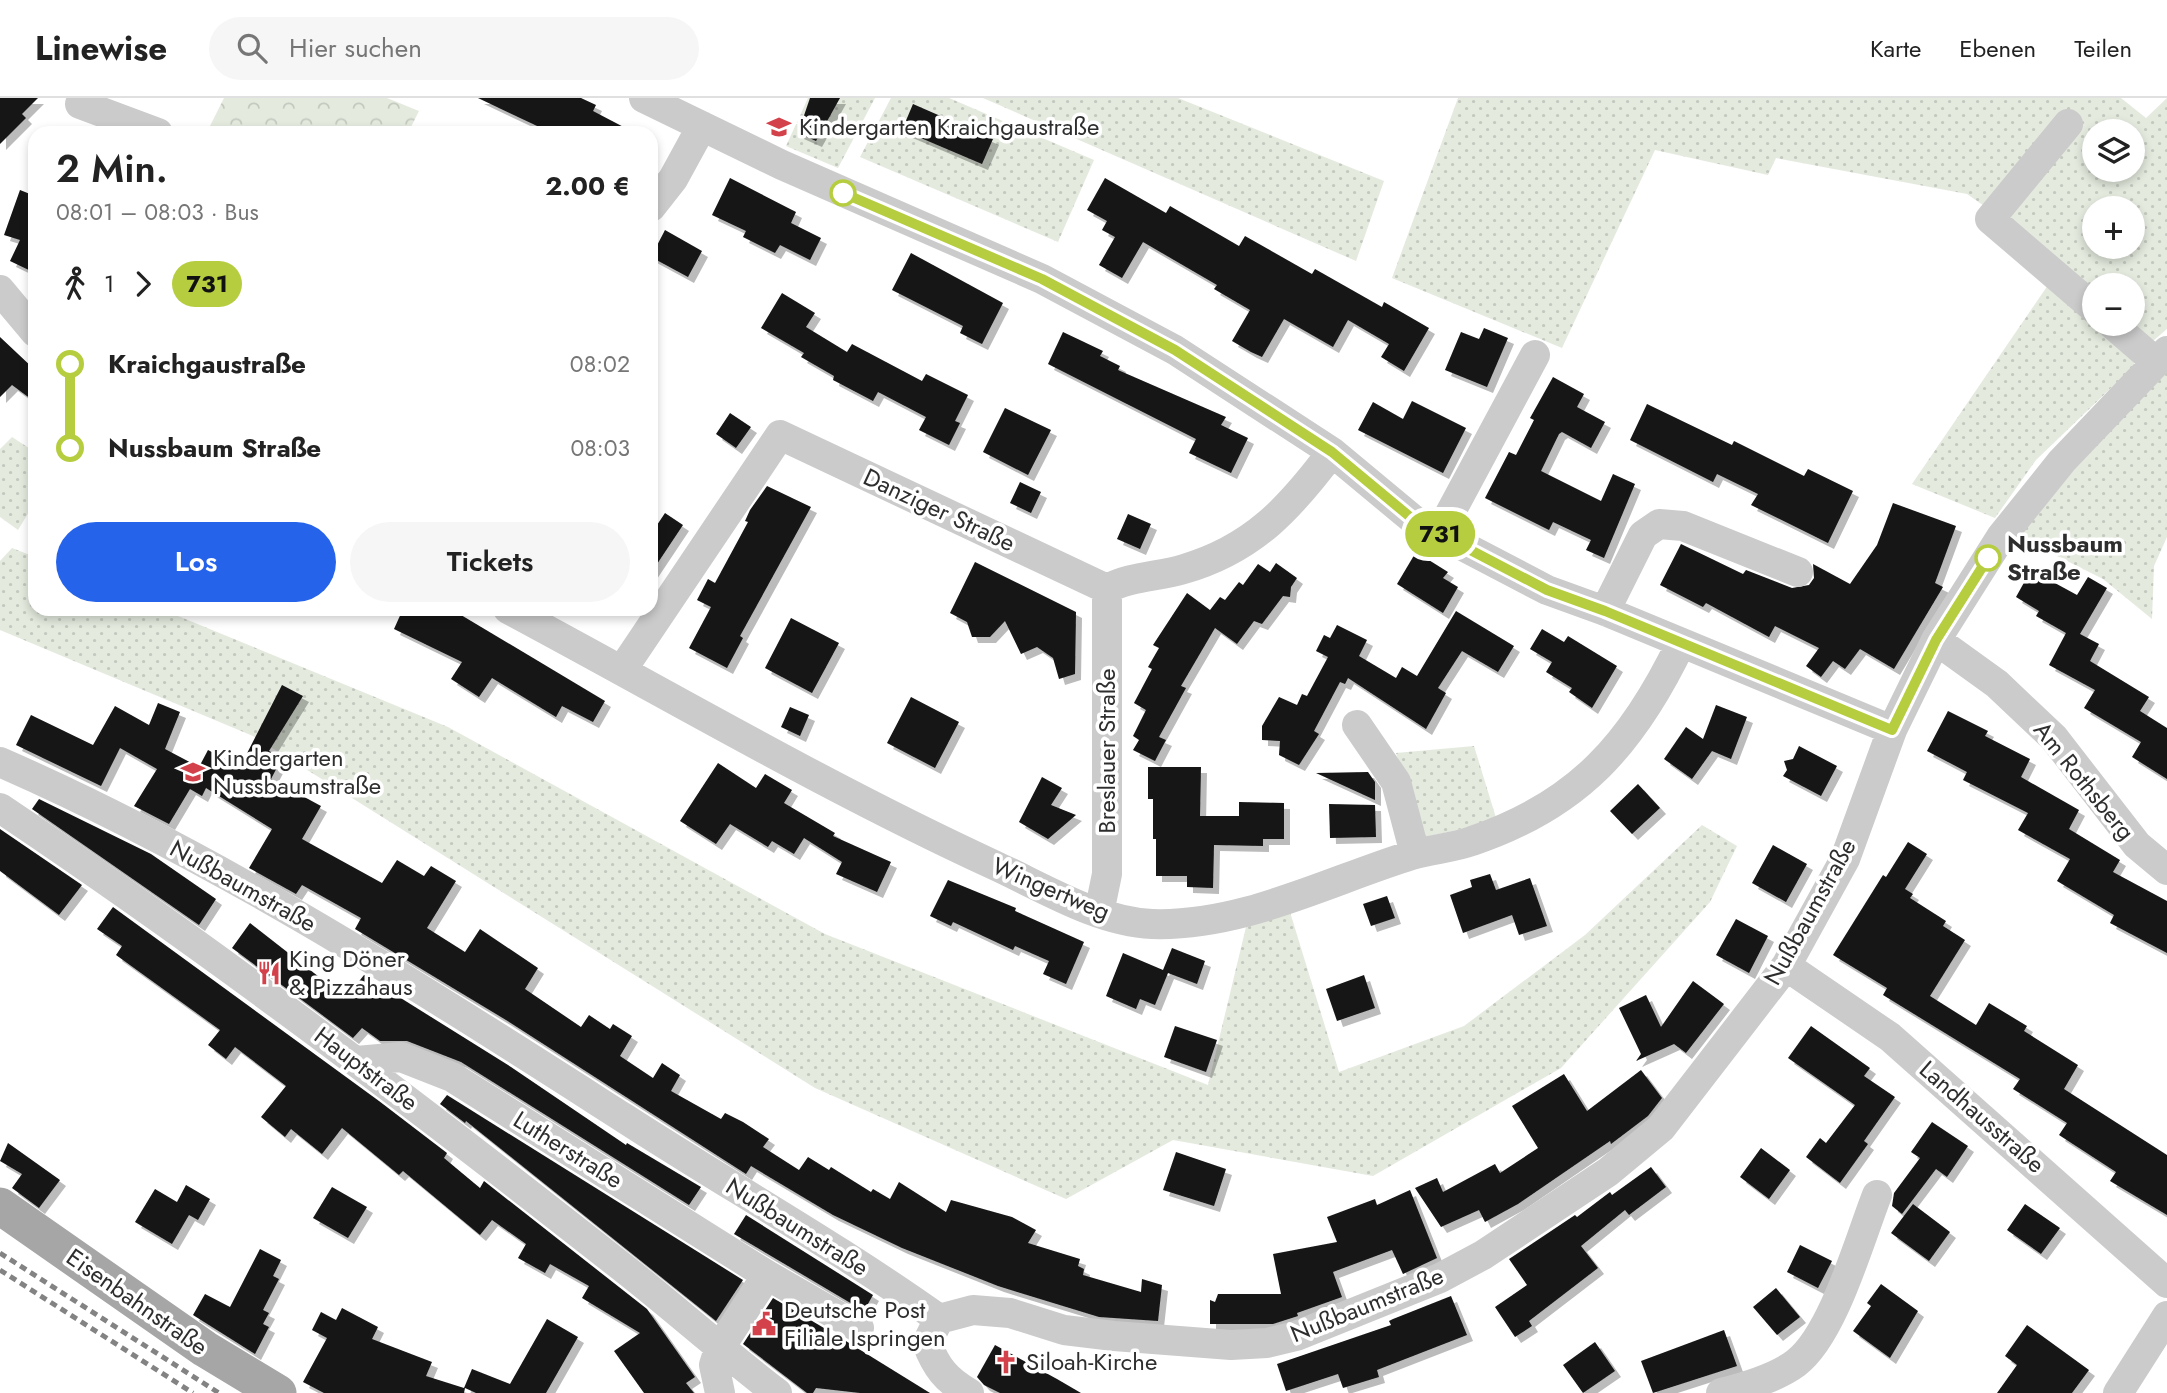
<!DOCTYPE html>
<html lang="de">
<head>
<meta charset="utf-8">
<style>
  :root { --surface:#fff; --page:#f6f6f6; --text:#222; --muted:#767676; --line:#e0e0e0; --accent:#2563eb }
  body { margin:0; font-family:Jost,sans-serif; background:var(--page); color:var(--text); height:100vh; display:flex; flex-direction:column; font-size:26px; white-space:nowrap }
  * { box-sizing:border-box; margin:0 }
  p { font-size:23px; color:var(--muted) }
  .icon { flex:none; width:38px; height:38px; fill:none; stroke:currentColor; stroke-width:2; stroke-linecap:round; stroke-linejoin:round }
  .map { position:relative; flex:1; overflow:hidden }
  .drawer { position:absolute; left:28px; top:28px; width:630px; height:490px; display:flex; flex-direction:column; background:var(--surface); border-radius:21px; box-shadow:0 4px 10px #0003 }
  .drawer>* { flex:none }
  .badge { padding:0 14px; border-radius:23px; font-size:24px; line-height:46px }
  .fabs { position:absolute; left:2082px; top:21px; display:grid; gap:14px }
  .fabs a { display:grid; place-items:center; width:63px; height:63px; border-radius:50%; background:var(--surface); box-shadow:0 4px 10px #0003; font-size:35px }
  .map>.badge { position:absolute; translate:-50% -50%; box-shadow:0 0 0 4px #fff }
  .legs { display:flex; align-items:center; gap:10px; height:77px; padding:0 28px; font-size:23px }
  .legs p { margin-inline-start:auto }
  .headline { display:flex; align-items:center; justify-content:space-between; height:119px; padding:0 28px }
  h1 { font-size:38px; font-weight:600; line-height:52px }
  .button { display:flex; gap:14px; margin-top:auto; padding:14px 28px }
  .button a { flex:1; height:80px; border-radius:42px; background:var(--accent); color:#fff; font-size:28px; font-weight:600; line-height:80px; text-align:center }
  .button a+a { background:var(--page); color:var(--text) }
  ul { padding:0 28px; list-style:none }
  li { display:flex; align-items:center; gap:24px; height:84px; font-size:26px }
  li i { display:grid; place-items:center; width:10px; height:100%; margin:0 9px; background:currentColor }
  li i::after { content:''; width:18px; height:18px; margin:-9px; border:5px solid; border-radius:50%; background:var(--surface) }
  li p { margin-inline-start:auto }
  li:first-child i { background:linear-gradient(#0000 50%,currentColor 0) }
  li:last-child i { background:linear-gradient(currentColor 50%,#0000 0) }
  header { display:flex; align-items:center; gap:42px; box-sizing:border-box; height:98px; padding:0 35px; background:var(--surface); border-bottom:2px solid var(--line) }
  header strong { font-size:33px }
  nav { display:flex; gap:38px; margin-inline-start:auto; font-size:24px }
  .search { width:490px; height:63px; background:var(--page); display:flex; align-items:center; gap:18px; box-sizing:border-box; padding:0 24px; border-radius:38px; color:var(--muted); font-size:26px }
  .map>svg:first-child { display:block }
  .grass { fill:url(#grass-dots); fill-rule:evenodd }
  .park { fill:url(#park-crowns) }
  .building { fill:#151515; filter:url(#shadow) }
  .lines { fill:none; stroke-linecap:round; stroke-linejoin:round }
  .minor { stroke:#cbcbcb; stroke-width:30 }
  .major { stroke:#a6a6a6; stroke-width:37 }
  .rail { stroke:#838383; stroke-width:5; stroke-dasharray:7 5; stroke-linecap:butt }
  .line-1-casing { stroke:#fff; stroke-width:16 }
  .line-1 { stroke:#b6cd3f; stroke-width:10 }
  .stop-1-dot { fill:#fff; stroke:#b6cd3f; stroke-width:3.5 }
  .labels { text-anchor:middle; stroke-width:7; stroke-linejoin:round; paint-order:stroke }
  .poi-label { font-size:24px; fill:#2e2e2e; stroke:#fff; text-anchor:start }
  .street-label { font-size:24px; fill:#2e2e2e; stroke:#fff }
  .stop-label { font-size:24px; font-weight:bold; fill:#2e2e2e; stroke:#fff; text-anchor:start }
</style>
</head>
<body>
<header>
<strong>Linewise</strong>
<div class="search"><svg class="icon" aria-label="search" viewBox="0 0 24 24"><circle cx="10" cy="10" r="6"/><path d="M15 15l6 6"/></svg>Hier suchen</div>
<nav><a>Karte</a><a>Ebenen</a><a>Teilen</a></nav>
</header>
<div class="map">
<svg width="2167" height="1295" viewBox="0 0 2167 1295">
  <defs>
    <pattern id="grass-dots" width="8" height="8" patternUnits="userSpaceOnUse" patternTransform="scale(1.75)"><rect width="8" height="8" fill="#e4eade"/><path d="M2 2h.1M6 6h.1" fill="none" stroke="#c4c9bf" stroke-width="1.8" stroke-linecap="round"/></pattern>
    <pattern id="park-crowns" width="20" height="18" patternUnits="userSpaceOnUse" patternTransform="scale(1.75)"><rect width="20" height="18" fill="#e4eade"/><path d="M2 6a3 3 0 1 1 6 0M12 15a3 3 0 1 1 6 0" fill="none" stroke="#c4c9bf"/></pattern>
    <filter id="shadow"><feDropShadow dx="6" dy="6" stdDeviation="0" flood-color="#0004"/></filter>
  </defs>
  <rect width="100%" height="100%" fill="#fff"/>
  <path class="grass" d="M808,0h67l-37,70 -52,-22z
    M891,0h58l145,62 -36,82 -198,-85z
    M983,0h195l206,83 -28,80z
    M1458,0h663l25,20 21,-20v231l-14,12 -20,-17v-39h-38v6l-56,-47 -72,-50 -191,-36 -8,17 -113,-25 -93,198 -170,-70zM2095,33h38v39h-38zM2095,110h38v39h-38z
    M2048,187l80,63 7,17 -99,95 -41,58 -83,-34z
    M2167,273v166l-13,29 -2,53 -49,-40 -84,-42 33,-50z
    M12,339l23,15v50l-17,28 -18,-13v-68z
    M12,450l23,9v52h126l287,118 377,207 383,151 38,-158 44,-15 49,160 125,-46 121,-91 117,-110 35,21 -27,56 -149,166 -188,108 -200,-36 -107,59 -251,-111 -562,-352 -253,-106v-69z
    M1474,648l23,75 -71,16 -8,-10 -22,-74z"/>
  <path class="park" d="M224,0h163l32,13 -11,22h-185l-14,-5z"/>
  <path class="building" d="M0,0h38l-16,16 4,4 -26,26z
    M478,0h103l15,7 -3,6 42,22h-83z
    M810,0h30l-24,43 -18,-8z
    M913,6l80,35 -11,25 -80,-34z
    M730,80l66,34 -5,11 30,15 -11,22 -30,-15 -5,8 -32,-16 3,-6 -34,-16z
    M1105,80l61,35 4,-7 69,40 6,-10 67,38 3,-5 67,38 2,-5 45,26 -25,43 -23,-14 8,-13 -41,-24 -15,27 -49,-28 -22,38 -11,-5 -19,-11 18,-31 -36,-21 3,-4 -74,-43 -21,36 -23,-13 16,-28 -13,-7 5,-9 -20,-11z
    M20,92l15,6v77l-25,-12 10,-21 -16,-5z
    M665,132l37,21 -14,26 -37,-20z
    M911,155l92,50 -21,41 -22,-11 3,-7 -71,-36z
    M782,195l33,20 -9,14 41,25 5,-8 70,37 4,-7 42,21 -13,26 5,2 -11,22 -30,-15 7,-13 -48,-25 -5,9 -40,-21 1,-4 -33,-19 3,-4 -43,-25z
    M1484,230l24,10 -21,49 -42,-17 16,-38 18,7z
    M1063,234l40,19 -3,5 20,10 -2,4 108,47 -5,8 27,13 -17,35 -42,-20 7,-14 -148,-75z
    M0,239l35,33v32l-23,-17 -12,12z
    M1553,279l31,17 -7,13 28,15 -14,26 -29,-16 -3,2 -18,37 60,30 12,-27 22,10 -31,74 -18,-8 5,-10 -38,-18 -4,8 -64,-32 24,-46 7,3 18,-35 -4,-2z
    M1412,303l54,27 -23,45 -85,-43 15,-28 30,17z
    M1647,306l85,41 2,-4 70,35 4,-7 45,22 -25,52 -77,-38 7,-11 -41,-20 -4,8 -83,-42z
    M1005,310l46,22 -23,45 -45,-23z
    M730,315l21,14 -15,21 -20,-14z
    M1020,384l21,10 -10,21 -21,-10z
    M767,388l44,21 -71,129 3,2 -16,30 -38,-20 22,-41 -14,-7 11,-21 7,4 33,-61 -3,-1 5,-11z
    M1893,405l63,23 -21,57 8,4 -49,82 -34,-20 -15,20 -12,-8 -12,16 -15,-11 13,-18 -44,-22 -6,11 -63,-34 -3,4 -43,-22 21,-41 62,30 3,-4 46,18 17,-3 5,-7 -1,-14 37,20 27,-39z
    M665,415l18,12 -32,48v-39z
    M1128,416l23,10 -11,25 -23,-10z
    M1416,454l32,20 -5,6 15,9 -15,26 -46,-29z
    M975,464l101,50 -1,62 -16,5 -6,-21 -16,-11 -16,7 -16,-33 -15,16h-18l-5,-15 -17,-9z
    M1276,465l21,15 -6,9 -1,10 -7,-1 -21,28 -8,-3 -17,23 -22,-16 -34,58 5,2 -27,49 7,3 -11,21 -22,-11 6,-10 -6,-4 13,-26 -12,-7 18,-34 -4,-2 11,-19 -6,-3 34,-52 23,17 10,-13 5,3 14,-18 4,3 15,-21 12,8z
    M2031,472l46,25 11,-18 19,11 -27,46 19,10 -9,17 59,36 -9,14 27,17v51l-35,-22 9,-15 -57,-34 11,-18 -46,-25 17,-32 -30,-17 3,-5 -23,-14z
    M403,511h48l154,92 -12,21 -31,-16 -6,11 -64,-39 -13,19 -28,-18 11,-17 -68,-33z
    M1456,513l58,35 -16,26 -36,-21 -24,37 8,5 -20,36 -78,-51 -3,6 -5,-2 -26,49 5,3 -20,31 -20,-10 1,-14 -18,-1v-14l17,-29 18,8 5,-11 5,2 21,-39 -12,-6 8,-16 6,3 7,-13 30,15 -8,16 37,22 6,-11 15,9z
    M791,520l48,25 -27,50 -47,-25z
    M1542,531l22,13 4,-6 49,30 -25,42 -23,-16 3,-4 -26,-16 6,-10 -22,-13z
    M282,587l21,11 -34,55 13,7 -11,21 50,27 -19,33 80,44 15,-23 27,16 7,-10 25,15 -29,47 38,24 15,-23 58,39 -13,21 56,38 8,-12 21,14 3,-5 19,12 -12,20 33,22 9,-15 18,12 -9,16 50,28 4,-6 18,9 26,17 -6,8 36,23 9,-13 21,13 2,-3 40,25 2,-3 17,10 9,-17 47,30 5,-12 61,17 24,13 -8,13 52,16 -2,7 6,3 -1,6 58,17 1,-13 20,6 -4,36 -59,-4 -101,-31 -96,-38 -69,-33 -82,-49 -5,8 -240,-154 -151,-91 6,-11 -59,-33 -6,9 -47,-26 23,-39 -66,-41 -4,8 -12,-7 -21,35 -35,-18 23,-37 -37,-21 -19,38 -85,-41 15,-30 62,30 22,-39 34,19 9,-22 22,9 -15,37 34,18 9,-17 32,17z
    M911,599l48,25 -24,46 -48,-25z
    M1716,607l31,12 -16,42 -19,-8 -20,28 -28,-20 22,-32 17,12z
    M790,609l19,8 -9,21 -19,-9z
    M1948,613l40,20 -3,5 45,23 -9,18 58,33 -10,19 51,31 -7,12 54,29v52l-57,-30 4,-8 -57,-34 13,-22 -52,-29 10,-17 -65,-33 4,-8 -40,-21z
    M1799,648l38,20 -16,30 -38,-20 4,-6 -3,-9 9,-2z
    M718,665l38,25 9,-14 27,16 -8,13 51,30 -2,3 58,26 -14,30 -41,-18 6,-12 -38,-24 -10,16 -22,-13 -4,6 -38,-23 -14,20 -36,-23z
    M1148,669h53l-1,49h39v-14l45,1v36h-21v7l-49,-1 -1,43 -26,-1v-11h-31v-37h-3v-40h-5z
    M1368,674l7,10v18l-59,-27z
    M1042,679l20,11 -11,17 25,10 -28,24 -29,-17z
    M1638,686l22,24 -28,26 -22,-23z
    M39,701l112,55 65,45 -17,26 -167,-116z
    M1329,706l46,1 1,32 -46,1z
    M0,731l82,56 -23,30 -59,-44z
    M1908,744l19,12 -22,35 8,5 -3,4 36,23 -3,5 22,14 -35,56 46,29 13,-22 38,23 -3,5 54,34 -14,24 103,66v60l-57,-34 6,-9 -57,-37 8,-12 -54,-34 7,-10 -137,-84 4,-7 -54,-33 50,-80 3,2z
    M1773,747l34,19 -21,38 -34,-19z
    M1490,776l6,16 34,-12 17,48 -28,9 -7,-20 -49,18 -13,-38 22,-8 -2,-7z
    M948,782l68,28 -1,3 69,31 -18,42 -23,-10 6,-13 -34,-15 -2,4 -60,-28 -2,4 -21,-10z
    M1387,798l8,22 -24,8 -8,-22z
    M113,809l266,194 68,52 -3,5 36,30 4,-7 163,128 48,68 -9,6 8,10h-50l-30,-42 26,-18 -58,-35 7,-12 -39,-22 -5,9 -27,-15 8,-14 -34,-24 -12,15 -77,-64 -4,4 -57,-47 -20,26 -31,-25 -6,8 -24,-20 25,-31 -51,-39 -9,12 -18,-14 12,-15 -104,-75 6,-9 -25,-17z
    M1736,821l32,17 -19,37 -33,-18z
    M250,825l96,75 18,-23 147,92 115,78 1,-2 74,44 -12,18 -228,-143 -54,-21h-27l-18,-13 -9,10 -121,-90z
    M1172,850l33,13 -8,23 -29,-11 -13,32 -15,-6 -4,10 -30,-13 17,-43 40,17z
    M1364,877l11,33 -38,13 -11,-32z
    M1693,883l31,23 -38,49 -12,-9 -38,17 5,-7 -22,-46 27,-13 15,32z
    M1175,928l42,14 -11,32 -42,-15z
    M1811,928l59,42 -6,8 31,21 -31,44 4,3 -28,39 -34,-26 14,-19 6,5 29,-38 -67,-47z
    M1641,972l21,28 -14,18 -37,28 -1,-3 -92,63 -33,18 -6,-12 -38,17 -26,-39 22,-10 6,14 52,-28 5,9 38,-25 -26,-42 52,-32 23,37z
    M447,997l296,185 -27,41 -250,-200 -1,2 -25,-19z
    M1932,1024l36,24 -21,31 -11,-8 -34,45 -10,-8 2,-13 26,-35 -9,-6z
    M8,1045l52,37 -21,28 -27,-20 10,-14 -22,-13z
    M1761,1050l29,22 -21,29 -29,-22z
    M1176,1054l50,17 -12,37 -51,-16z
    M1651,1069l15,20 -37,28 -4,-5 -44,36 17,22 -69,53 3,5 -17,11 -20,-30 32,-22 -18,-26 66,-44 2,2 33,-25 2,3z
    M186,1087l24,14 -12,21 -9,-5 -17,29 -37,-22 20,-33 22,13z
    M332,1089l35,20 -19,31 -35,-20z
    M1410,1092l27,68 -34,16 -11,-24 -59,22 9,25 -45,16 1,3 -25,8h-63v-24l5,2 3,-8h63l-8,-40 64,-12 -10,-25 48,-18 2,6z
    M1913,1106l37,28 -21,29 -38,-28z
    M2025,1106l35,24 -19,26 -34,-24z
    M746,1117l127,80 -9,16 -130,-77z
    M1800,1147l32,16 -14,27 -31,-16z
    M260,1151l21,11 -8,16 6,3 -16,31 6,3 -6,11 6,3 -14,27 -62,-39 12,-21 25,13z
    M1881,1186l37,27 -28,47 -37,-27 18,-25 -4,-3z
    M1776,1190l24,29 -23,18 -24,-28z
    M1451,1198l16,39 -90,35 2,7 -36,11 -5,-14 -52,17 -9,-27 114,-39 -2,-4 4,-2z
    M773,1200l68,40 89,55h-70l-44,-5 -3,5h-6l-64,-49z
    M342,1210l36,19 -6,12 60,23 -6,14 38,12 8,-19 38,15 37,-65 31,18 -32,56h-70l-11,-5 -1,5h-140l-21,-11 24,-44 -15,-8 9,-18 15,8z
    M2027,1227l62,45 -17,23h-75l20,-28 -12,-9z
    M1724,1232l13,36 -84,27 -12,-32z
    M1595,1244l20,29 -32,22 -20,-28z
    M995,1247l62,34 24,14h-81l-16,-8 -7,-8z"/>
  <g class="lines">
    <path class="minor" d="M644,0l138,67 260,114 133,71 157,102 83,69 132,69 58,21 287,119
      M80,6l78,29
      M2068,26l-78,95 105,90
      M651,109l22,-28 29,-53
      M0,192l35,42
      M2112,226l44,38
      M1439,436l96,-179
      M508,511c161,86 319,179 486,256 48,22 104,57 158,59 90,3 176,-43 260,-69 20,-6 41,-7 60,-14 107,-36 161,-98 209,-198
      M1605,513l38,-76 16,-11 24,2 115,46
      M1936,542l61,44 57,54 83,107 30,25
      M622,572l158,-235 327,154c24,-13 51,-12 77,-20 69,-20 106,-61 148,-117
      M1357,627l39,57 19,72
      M0,664c220,96 422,227 624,356 105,68 214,129 315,201l34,-9 37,3 54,17 50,6 117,9 36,-2 29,-7 144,-58 43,-23 125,-83 53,-44 125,-162 59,-107 47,-129 44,-90 65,-103 61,-76 105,-110
      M0,710c212,142 416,297 617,455 54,42 105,88 160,130
      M1099,815l8,-39v-285
      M1786,868l104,71 277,246
      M357,963l44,-4 51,20 315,198 92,53
      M939,1221l-12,24c9,24 19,37 42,50
      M720,1295l-6,-28 5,-16 48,-74
      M1721,1295c24,-6 55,-15 75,-30 37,-28 63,-122 81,-168
      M2118,1295l49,-77"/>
    <path class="major" d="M0,1108l205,143 73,44"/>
    <path class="rail" d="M0,1155l219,140
      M0,1172l193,123"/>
  </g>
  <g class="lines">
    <g class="line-1-casing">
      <path id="line-1" d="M843,95l199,86 133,71 157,102 83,69 132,69 58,21 287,119 44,-90 52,-82"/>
    </g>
    <use href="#line-1" class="line-1"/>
  </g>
  <defs>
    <g id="school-bare" transform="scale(1.89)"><path d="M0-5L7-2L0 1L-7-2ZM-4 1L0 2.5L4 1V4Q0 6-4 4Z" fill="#d3424a" stroke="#fff" stroke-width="2.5" paint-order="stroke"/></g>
    <g id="restaurant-bare" transform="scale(1.89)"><path d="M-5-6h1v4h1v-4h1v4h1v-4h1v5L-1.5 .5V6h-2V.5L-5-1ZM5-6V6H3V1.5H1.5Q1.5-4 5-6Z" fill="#d3424a" stroke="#fff" stroke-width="2.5" paint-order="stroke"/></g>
    <g id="civic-bare" transform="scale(1.89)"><path d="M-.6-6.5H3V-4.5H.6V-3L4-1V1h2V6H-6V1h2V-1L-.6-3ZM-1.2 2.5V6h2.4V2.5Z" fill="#d3424a" stroke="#fff" stroke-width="2.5" paint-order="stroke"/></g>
    <g id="church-bare" transform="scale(1.89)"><path d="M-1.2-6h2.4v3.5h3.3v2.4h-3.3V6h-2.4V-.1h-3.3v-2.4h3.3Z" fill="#d3424a" stroke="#fff" stroke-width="2.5" paint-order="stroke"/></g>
  </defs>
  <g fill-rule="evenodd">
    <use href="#school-bare" x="779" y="29"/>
    <use href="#school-bare" x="193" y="674"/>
    <use href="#restaurant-bare" x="269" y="875"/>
    <use href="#civic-bare" x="764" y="1226"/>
    <use href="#church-bare" x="1006" y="1264"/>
  </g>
  <g class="stop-1-dot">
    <circle cx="843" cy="95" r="12"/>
    <circle cx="1988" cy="460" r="12"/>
  </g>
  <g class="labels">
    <g class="poi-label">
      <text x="799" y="37">Kindergarten Kraichgaustraße</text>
      <text x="213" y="668">Kindergarten<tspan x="213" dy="28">Nussbaumstraße</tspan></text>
      <text x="289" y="869">King Döner<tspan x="289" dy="28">&amp; Pizzahaus</tspan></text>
      <text x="784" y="1220">Deutsche Post<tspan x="784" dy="28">Filiale Ispringen</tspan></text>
      <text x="1026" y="1272">Siloah-Kirche</text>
    </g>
    <g class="street-label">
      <text transform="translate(939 412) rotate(25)" y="8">Danziger Straße</text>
      <text transform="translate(1107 653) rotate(-90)" y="8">Breslauer Straße</text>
      <text transform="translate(2084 683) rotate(51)" y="8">Am Rothsberg</text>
      <text transform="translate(243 788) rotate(29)" y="8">Nußbaumstraße</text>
      <text transform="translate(1051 791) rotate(23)" y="8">Wingertweg</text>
      <text transform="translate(1810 814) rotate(-61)" y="8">Nußbaumstraße</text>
      <text transform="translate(366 971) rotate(37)" y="8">Hauptstraße</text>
      <text transform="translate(1982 1019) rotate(41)" y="8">Landhausstraße</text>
      <text transform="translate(568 1052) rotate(32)" y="8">Lutherstraße</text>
      <text transform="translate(797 1129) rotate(32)" y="8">Nußbaumstraße</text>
      <text transform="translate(137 1204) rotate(35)" y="8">Eisenbahnstraße</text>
      <text transform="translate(1367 1207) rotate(-22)" y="8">Nußbaumstraße</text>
    </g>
    <g class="stop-label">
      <text x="2007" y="454">Nussbaum<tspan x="2007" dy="28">Straße</tspan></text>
    </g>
  </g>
</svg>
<div class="fabs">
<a><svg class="icon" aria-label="layers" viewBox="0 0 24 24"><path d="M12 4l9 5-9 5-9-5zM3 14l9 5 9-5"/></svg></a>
<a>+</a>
<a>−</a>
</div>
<b class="badge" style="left:1440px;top:436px;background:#b6cd3f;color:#111">731</b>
<section class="drawer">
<div class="headline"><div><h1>2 Min.</h1><p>08:01 – 08:03 · Bus</p></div><b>2.00 €</b></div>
<div class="legs"><svg class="icon" aria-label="walk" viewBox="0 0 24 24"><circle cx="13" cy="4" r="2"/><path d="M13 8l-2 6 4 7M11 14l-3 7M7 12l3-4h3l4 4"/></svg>1<svg class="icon" aria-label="forward" viewBox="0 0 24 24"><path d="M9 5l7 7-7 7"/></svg><b class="badge" style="background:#b6cd3f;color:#111">731</b></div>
<ul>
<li><i style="color:#b6cd3f"></i><b>Kraichgaustraße</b><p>08:02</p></li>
<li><i style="color:#b6cd3f"></i><b>Nussbaum Straße</b><p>08:03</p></li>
</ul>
<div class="button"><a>Los</a><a>Tickets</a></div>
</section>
</div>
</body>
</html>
